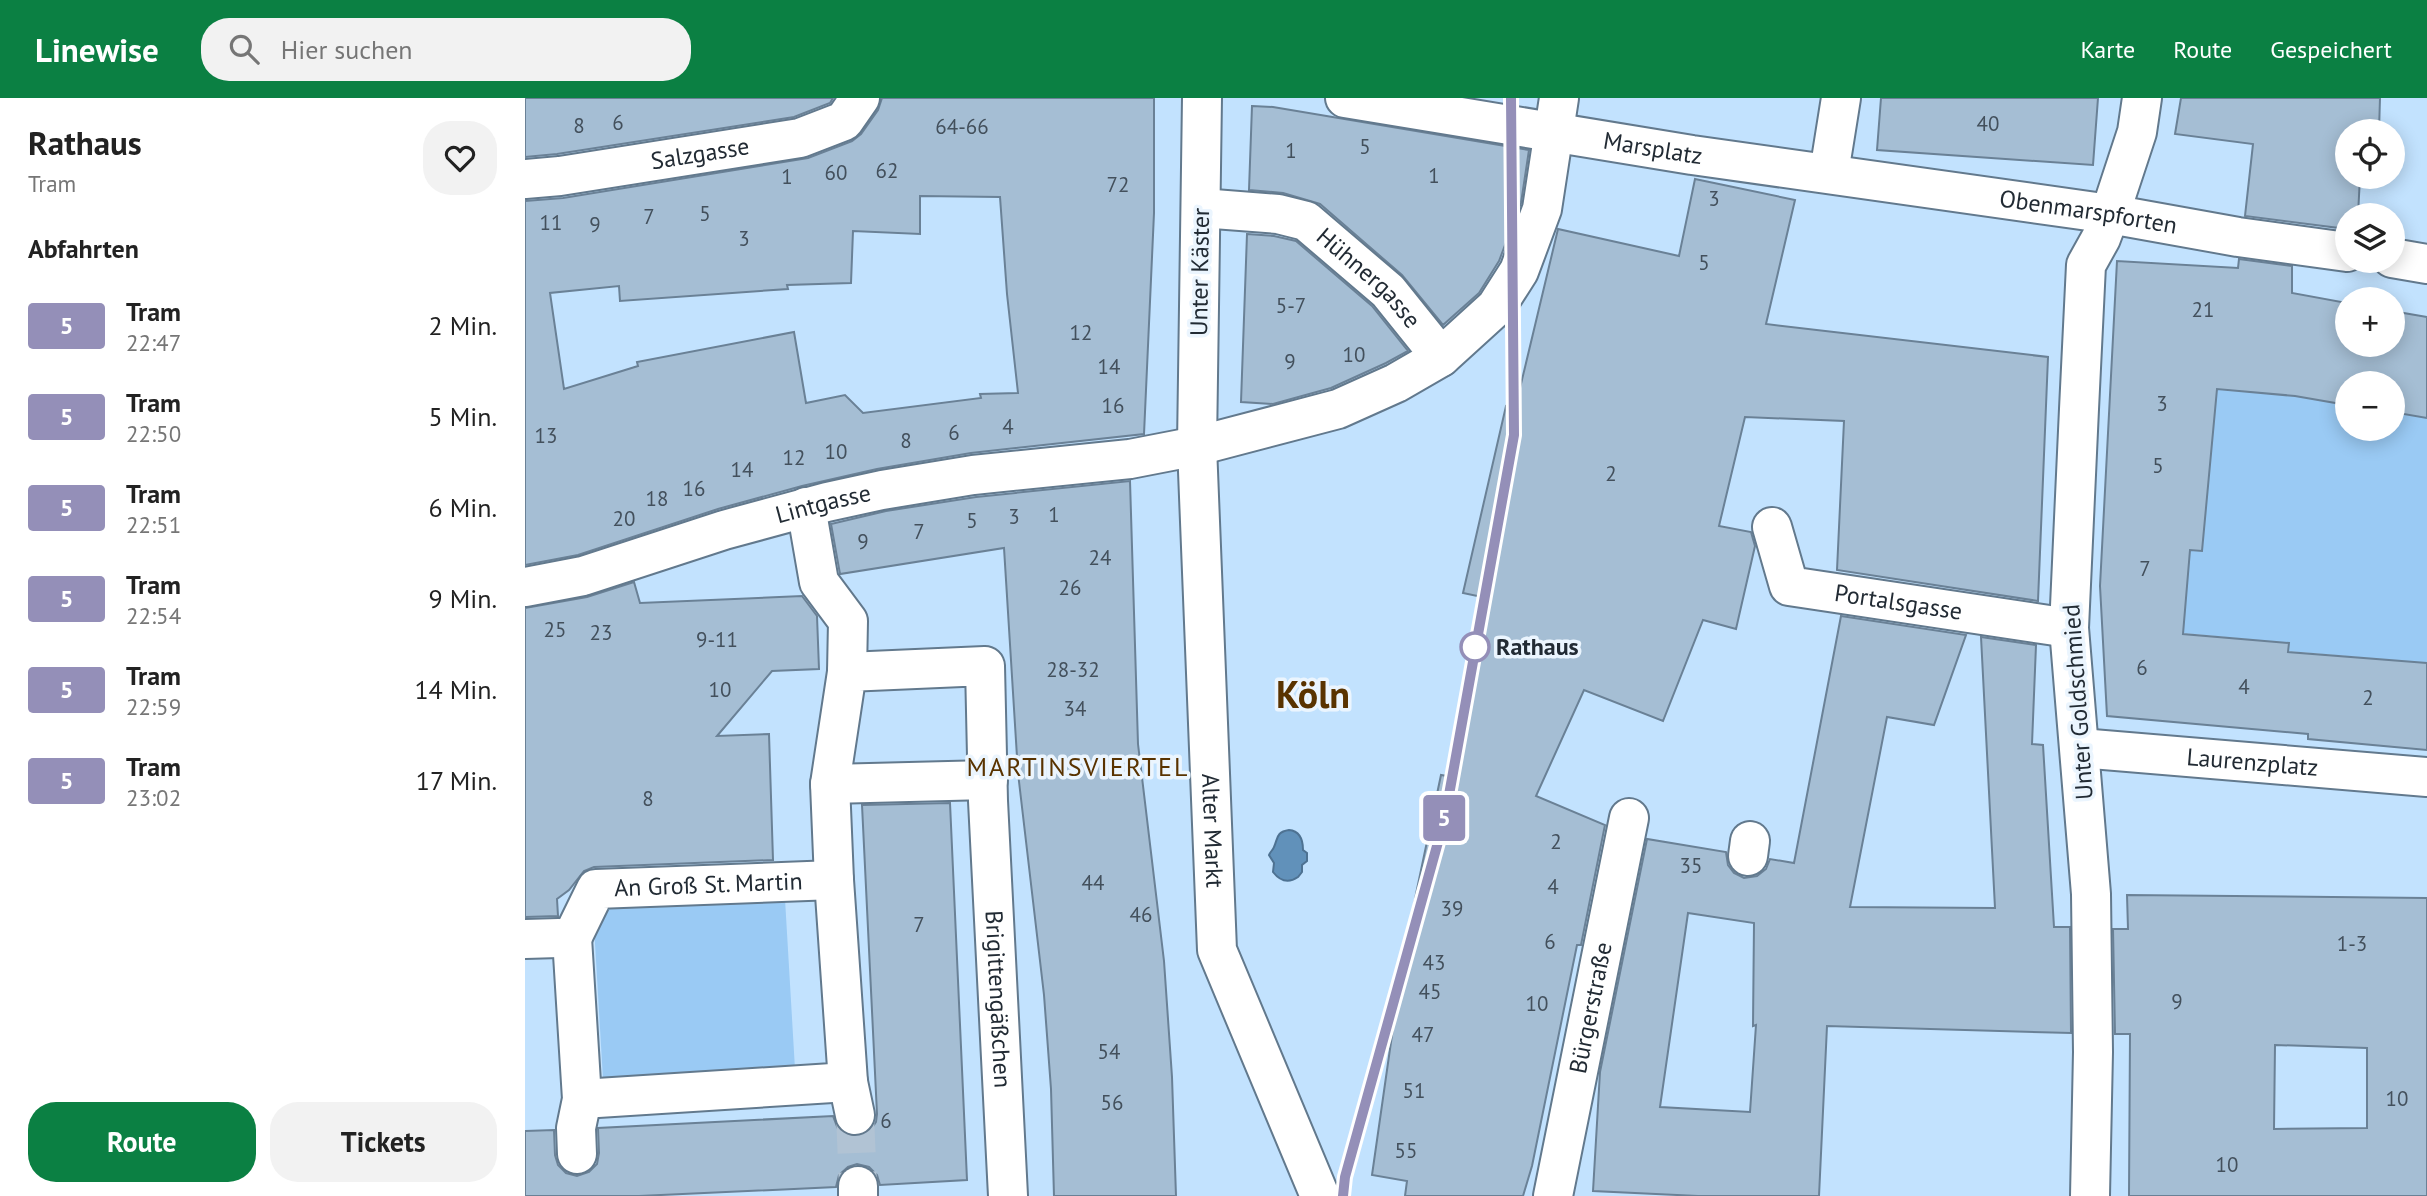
<!DOCTYPE html>
<html lang="de">
<head>
<meta charset="utf-8">
<style>
  :root { --surface:#fff; --page:#f2f2f2; --text:#222; --muted:#767676; --accent:#0b8043 }
  body { margin:0; font-family:"PT Sans",sans-serif; background:var(--page); color:var(--text); height:100vh; display:flex; flex-direction:column; font-size:26px; white-space:nowrap }
  * { box-sizing:border-box; margin:0 }
  p { font-size:23px; color:var(--muted) }
  .icon { flex:none; width:38px; height:38px; fill:none; stroke:currentColor; stroke-width:2; stroke-linecap:round; stroke-linejoin:round }
  .map { position:relative; flex:1; overflow:hidden }
  .details { display:flex; flex-direction:column; background:var(--surface); width:525px }
  .details>* { flex:none }
  .badge { padding:0 14px; border-radius:5px; font-size:24px; line-height:46px }
  .controls { position:absolute; left:1810px; top:21px; display:grid; gap:14px }
  .controls a { display:grid; place-items:center; width:70px; height:70px; border-radius:50%; background:var(--surface); box-shadow:0 4px 18px #0003; font-size:35px }
  .map>.badge { position:absolute; translate:-50% -50%; box-shadow:0 0 0 4px #fff }
  h2 { padding:0 28px; font-size:26px; line-height:63px }
  .round { display:grid; place-items:center; flex:none; width:74px; height:74px; border-radius:28px; background:var(--page) }
  .overview { display:flex; align-items:center; justify-content:space-between; height:119px; padding:0 28px }
  h1 { font-size:33px; font-weight:600; line-height:52px }
  .button { display:flex; gap:14px; margin-top:auto; padding:14px 28px }
  .button a { flex:1; height:80px; border-radius:28px; background:var(--accent); color:#fff; font-size:28px; font-weight:600; line-height:80px; text-align:center }
  .button a+a { background:var(--page); color:var(--text) }
  ul { padding:0; list-style:none }
  li { display:flex; align-items:center; gap:21px; height:91px; padding:0 28px }
  li div { flex:1 }
  li b { display:block; font-size:26px }
  li em { font-style:normal }
  li .badge { min-width:77px; font-weight:700; text-align:center }
  header { display:flex; align-items:center; gap:42px; box-sizing:border-box; height:98px; padding:0 35px; background:var(--accent); color:#fff }
  header strong { font-size:33px }
  nav { display:flex; gap:38px; margin-inline-start:auto; font-size:24px }
  .search { width:490px; height:63px; background:var(--page); display:flex; align-items:center; gap:18px; box-sizing:border-box; padding:0 24px; border-radius:28px; color:var(--muted); font-size:26px }
  main { display:flex; flex:1; min-height:0 }
  .map>svg:first-child { display:block }
  .built { fill:#c2e2fe; fill-rule:evenodd }
  .green { fill:#9acaf4 }
  .water { fill:#6191ba; stroke:#4e7292; stroke-width:2 }
  .building { fill:#a5bed4; stroke:#6a8196; stroke-width:2; fill-rule:evenodd }
  .lines { fill:none; stroke-linecap:round; stroke-linejoin:round }
  .minor-tunnel { stroke:#b1c3d4; stroke-width:38; stroke-dasharray:38 19; stroke-linecap:butt }
  .minor-casing { stroke:#62798d; stroke-width:42 }
  .minor { stroke:#fff; stroke-width:38 }
  .line-casing { stroke:#fff; stroke-width:16 }
  .line { stroke:#948fb8; stroke-width:10 }
  .stop-dot { fill:#fff; stroke:#948fb8; stroke-width:3.5 }
  .labels { text-anchor:middle; stroke-width:7; stroke-linejoin:round; paint-order:stroke }
  .number-label { font-size:21px; fill:#43505c }
  .street-label { font-size:24px; fill:#222b34; stroke:#ebf5fe }
  .stop-label { font-size:24px; font-weight:bold; fill:#222b34; stroke:#ebf5fe; text-anchor:start }
  .neighbourhood-label { font-size:26px; letter-spacing:2px; fill:#593300; stroke:#ebf5fe }
  .town-label { font-size:38px; font-weight:bold; fill:#593300; stroke:#ebf5fe }
</style>
</head>
<body>
<header>
<strong>Linewise</strong>
<div class="search"><svg class="icon" aria-label="search" viewBox="0 0 24 24"><circle cx="10" cy="10" r="6"/><path d="M15 15l6 6"/></svg>Hier suchen</div>
<nav><a>Karte</a><a>Route</a><a>Gespeichert</a></nav>
</header>
<main>
<section class="details">
<div class="overview"><div><h1>Rathaus</h1><p>Tram</p></div><a class="round"><svg class="icon" aria-label="heart" viewBox="0 0 24 24"><path d="M12 20l-8-8c-3-5 5-10 8-4 3-6 11-1 8 4z"/></svg></a></div>
<h2>Abfahrten</h2>
<ul>
<li><span class="badge" style="background:#948fb8;color:#fff">5</span><div><b>Tram</b><p>22:47</p></div><em>2 Min.</em></li>
<li><span class="badge" style="background:#948fb8;color:#fff">5</span><div><b>Tram</b><p>22:50</p></div><em>5 Min.</em></li>
<li><span class="badge" style="background:#948fb8;color:#fff">5</span><div><b>Tram</b><p>22:51</p></div><em>6 Min.</em></li>
<li><span class="badge" style="background:#948fb8;color:#fff">5</span><div><b>Tram</b><p>22:54</p></div><em>9 Min.</em></li>
<li><span class="badge" style="background:#948fb8;color:#fff">5</span><div><b>Tram</b><p>22:59</p></div><em>14 Min.</em></li>
<li><span class="badge" style="background:#948fb8;color:#fff">5</span><div><b>Tram</b><p>23:02</p></div><em>17 Min.</em></li>
</ul>
<div class="button"><a>Route</a><a>Tickets</a></div>
</section>
<div class="map">
<svg width="1902" height="1098" viewBox="0 0 1902 1098">
  <rect width="100%" height="100%" fill="#d5e9fc"/>
  <path class="built" d="M0,0h1902v1098h-1902zM1822,33h45v46h-45zM1822,117h45v46h-45zM1822,201h45v46h-45zM1822,285h45v46h-45z"/>
  <path class="green" d="M1692,291l78,7 52,9v24h45v-29l19,3 -1,12 17,2v246l-139,-12v-8l-105,-10 7,-83 12,1z
    M260,801l10,170 -192,10 -10,-170z"/>
  <path class="water" d="M764,732c11,1 14,9 14,20l4,3v8l-5,4v7l-4,5c-10,7 -18,4 -25,-5l1,-9 -5,-8c1,-3 4,-5 5,-8 4,-9 2,-15 15,-17z"/>
  <path class="building" d="M0,0h308l-3,5 -36,14 -237,37 -32,3z
    M357,0h272v115l-10,221 -173,19 -94,16 -75,17 -84,23 -140,46 -53,10v-364l38,-3 245,-40 44,-17 9,-7 17,-24zM395,98l80,1 7,97 11,99 -38,1 1,4 -118,15 -18,-18 -39,8 -12,-71 -157,30 1,4 -74,23 -14,-96 69,-7 1,15 168,-12 -1,-4 64,-2 2,-52 67,3z
    M1356,0h217l-5,67 -216,-15z
    M1656,0h199l-1,33h-32v46h13l-2,38h-11v14l-102,-13 8,-72 -78,-10z
    M727,8l21,1 256,43 -8,53 -22,58 -20,32 -36,32 -41,-50 -82,-71 -37,-11 -34,-3z
    M1170,81l100,21 -29,124 282,33 -10,244 -201,-31 7,-149 -99,-4 -26,109 32,6 4,14 -19,83 -33,-9 -40,101 -79,-31 -48,106 69,29 -24,120h-4l-45,221 -9,30h-118l2,-15 -35,-6 21,-147 23,-134 25,-119 6,1 40,-178 -24,-5 43,-187 9,3 43,-180 121,27z
    M722,136l27,2 22,5 76,65 36,45 -22,12 -55,25 -58,16 -32,-2z
    M1714,161l53,7v27l55,10v42h45v-34l35,6v101l-35,-6v-29h-45v22l-52,-9 -78,-7 -15,162 -12,-1 -7,84 106,9 -1,9 139,11v87l-119,-11v-5l-201,-18 -7,-130 17,-325 121,7z
    M605,383l8,263 26,217 8,116 4,119h-122l-3,-107 -7,-94 -26,-222 -14,-225 -164,26 -9,-50 55,-13 90,-14z
    M109,484l6,21 162,-7 15,20 2,53 -47,2 -55,65 52,-2 4,126 -179,7 -10,4 -15,19 -12,9 1,17 -33,1v-309l62,-11z
    M1316,518l125,19 -32,90 -47,-8 -37,190 145,1 -14,-271 55,8 -4,99 11,1 11,182h16l1,106 -244,-7 -8,170h-121l-105,-5 7,-119 47,-233 79,13 2,13 6,8 10,5 13,-2 9,-7 4,-10 24,4zM1163,815l66,10 -1,103 3,-1 -6,87 -90,-5z
    M425,705l17,377 -87,5 -3,-10 -8,-8 -12,-3 -9,3 -9,8 -3,12 -197,9h-114v-65l29,-1 1,25 3,10 8,8 11,3 12,-4 8,-8 2,-11 -1,-25 235,-12 5,13 10,7h12l10,-5 6,-9 1,-8 -15,-309z
    M1602,797l300,3v298h-298l1,-162h-15l-2,-105h15zM1750,947l92,3v80l-93,1z"/>
  <g class="lines">
    <path class="minor-tunnel" d="M330,1017l3,71"/>
    <g class="minor-casing">
      <g id="minor">
        <path id="s1" d="M677,0l-5,348 20,504 103,246"/>
        <path id="s2" d="M820,0l347,57 418,59 128,23 109,15"/>
        <path d="M1304,75l12,-75"/>
        <path id="s3" d="M0,81l35,-3 240,-38 44,-17 16,-23"/>
        <path id="s4" d="M676,110l77,6 28,7 82,70 53,66"/>
        <path d="M1867,160l35,6"/>
        <path d="M281,409l13,75 29,39 -1,51"/>
        <path id="s5" d="M1247,429l17,59 280,42"/>
        <path id="s6" d="M0,489l58,-11 141,-46 103,-28 55,-12 91,-15 157,-16 67,-13 141,-37 58,-26 45,-26 55,-50 23,-36 23,-62 17,-111"/>
        <path id="s7" d="M1555,650l347,29"/>
        <path d="M305,686l158,-4"/>
        <path d="M1223,758l2,-15"/>
        <path id="s8" d="M41,840h6l24,-49 238,-9"/>
        <path d="M47,840l10,161 -6,29 1,26"/>
        <path d="M0,841l34,-1"/>
        <path d="M323,984l7,33"/>
        <path id="s9" d="M57,1001l266,-17 -14,-202 -4,-96 17,-112 138,-6 3,135 20,395"/>
        <path d="M333,1088v10"/>
        <path id="s10" d="M1028,1098l76,-378"/>
        <path d="M1565,1098l3,-144 -2,-158 -22,-266 10,-219 7,-144 15,-27 9,-24 27,-82 5,-34"/>
      </g>
    </g>
    <use href="#minor" class="minor"/>
  </g>
  <g class="lines">
    <g class="line-casing">
      <path id="line" d="M818,1098l2,-19 100,-360 69,-382 -3,-337"/>
    </g>
    <use href="#line" class="line"/>
  </g>
  <circle class="stop-dot" cx="950" cy="549" r="14"/>
  <g class="labels">
    <g class="number-label">
      <text x="93" y="32">6</text>
      <text x="1463" y="33">40</text>
      <text x="54" y="35">8</text>
      <text x="437" y="36">64-66</text>
      <text x="840" y="56">5</text>
      <text x="766" y="60">1</text>
      <text x="362" y="80">62</text>
      <text x="311" y="82">60</text>
      <text x="909" y="85">1</text>
      <text x="262" y="86">1</text>
      <text x="593" y="94">72</text>
      <text x="1189" y="108">3</text>
      <text x="180" y="123">5</text>
      <text x="124" y="126">7</text>
      <text x="26" y="132">11</text>
      <text x="70" y="134">9</text>
      <text x="219" y="148">3</text>
      <text x="1179" y="172">5</text>
      <text x="766" y="215">5-7</text>
      <text x="1678" y="219">21</text>
      <text x="556" y="242">12</text>
      <text x="829" y="264">10</text>
      <text x="765" y="271">9</text>
      <text x="584" y="276">14</text>
      <text x="1637" y="313">3</text>
      <text x="588" y="315">16</text>
      <text x="483" y="336">4</text>
      <text x="429" y="342">6</text>
      <text x="21" y="345">13</text>
      <text x="381" y="350">8</text>
      <text x="311" y="361">10</text>
      <text x="269" y="367">12</text>
      <text x="1633" y="375">5</text>
      <text x="217" y="379">14</text>
      <text x="1086" y="383">2</text>
      <text x="169" y="398">16</text>
      <text x="132" y="408">18</text>
      <text x="529" y="424">1</text>
      <text x="489" y="426">3</text>
      <text x="99" y="428">20</text>
      <text x="447" y="430">5</text>
      <text x="394" y="441">7</text>
      <text x="338" y="451">9</text>
      <text x="575" y="467">24</text>
      <text x="1620" y="478">7</text>
      <text x="545" y="497">26</text>
      <text x="30" y="539">25</text>
      <text x="76" y="542">23</text>
      <text x="192" y="549">9-11</text>
      <text x="1617" y="577">6</text>
      <text x="548" y="579">28-32</text>
      <text x="1719" y="596">4</text>
      <text x="195" y="599">10</text>
      <text x="1843" y="607">2</text>
      <text x="550" y="618">34</text>
      <text x="123" y="708">8</text>
      <text x="1031" y="751">2</text>
      <text x="1166" y="775">35</text>
      <text x="568" y="792">44</text>
      <text x="1028" y="796">4</text>
      <text x="927" y="818">39</text>
      <text x="616" y="824">46</text>
      <text x="394" y="834">7</text>
      <text x="1025" y="851">6</text>
      <text x="1827" y="853">1-3</text>
      <text x="909" y="872">43</text>
      <text x="905" y="901">45</text>
      <text x="1652" y="911">9</text>
      <text x="1012" y="913">10</text>
      <text x="898" y="944">47</text>
      <text x="584" y="961">54</text>
      <text x="889" y="1000">51</text>
      <text x="1872" y="1008">10</text>
      <text x="587" y="1012">56</text>
      <text x="361" y="1030">6</text>
      <text x="881" y="1060">55</text>
      <text x="1702" y="1074">10</text>
    </g>
    <g class="street-label">
      <text dy="8" stroke="none"><textPath href="#s2" startOffset="312">Marsplatz</textPath></text>
      <text dy="8" stroke="none"><textPath href="#s3" startOffset="177">Salzgasse</textPath></text>
      <text dy="8" stroke="none"><textPath href="#s2" startOffset="752">Obenmarspforten</textPath></text>
      <text transform="translate(675 174) rotate(-89)" y="8">Unter Käster</text>
      <text dy="8" stroke="none"><textPath href="#s4" startOffset="191">Hühnergasse</textPath></text>
      <text dy="8" stroke="none"><textPath href="#s6" startOffset="310">Lintgasse</textPath></text>
      <text dy="8" stroke="none"><textPath href="#s5" startOffset="172">Portalsgasse</textPath></text>
      <text transform="translate(1553 604) rotate(-94)" y="8">Unter Goldschmied</text>
      <text dy="8" stroke="none"><textPath href="#s7" startOffset="173">Laurenzplatz</textPath></text>
      <text dy="8" stroke="none"><textPath href="#s1" startOffset="733">Alter Markt</textPath></text>
      <text dy="8" stroke="none"><textPath href="#s8" startOffset="173">An Groß St. Martin</textPath></text>
      <text dy="8" stroke="none"><textPath href="#s9" startOffset="1150">Brigittengäßchen</textPath></text>
      <text dy="8" stroke="none"><textPath href="#s10" startOffset="192">Bürgerstraße</textPath></text>
    </g>
    <g class="stop-label">
      <text x="971" y="557">Rathaus</text>
    </g>
    <g class="neighbourhood-label">
      <text x="553" y="678">MARTINSVIERTEL</text>
    </g>
    <g class="town-label">
      <text x="788" y="610">Köln</text>
    </g>
  </g>
</svg>
<div class="controls">
<a><svg class="icon" aria-label="locate" viewBox="0 0 24 24"><circle cx="12" cy="12" r="6"/><path d="M12 2v4M12 18v4M2 12h4M18 12h4"/></svg></a>
<a><svg class="icon" aria-label="layers" viewBox="0 0 24 24"><path d="M12 4l9 5-9 5-9-5zM3 14l9 5 9-5"/></svg></a>
<a>+</a>
<a>−</a>
</div>
<b class="badge" style="left:919px;top:720px;background:#948fb8;color:#fff">5</b>
</div>
</main>
</body>
</html>
